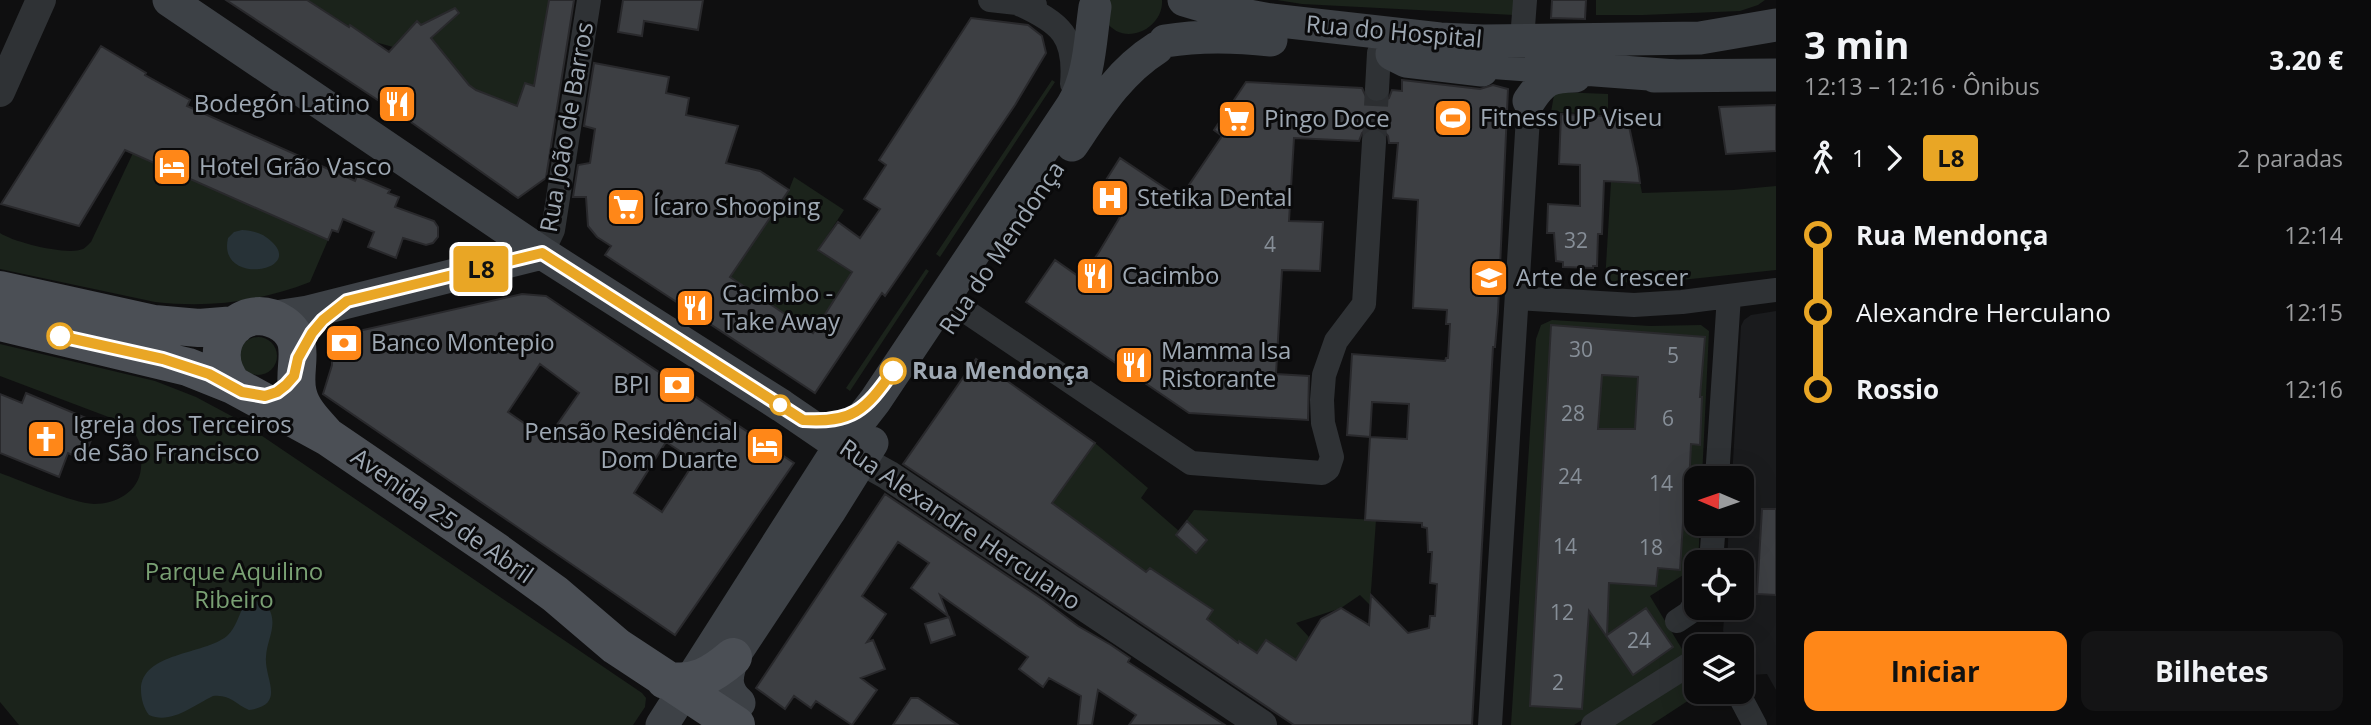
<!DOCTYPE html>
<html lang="pt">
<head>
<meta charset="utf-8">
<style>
  :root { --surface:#0b0b0c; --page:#141415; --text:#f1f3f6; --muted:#9a9b9d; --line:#2b2b2d; --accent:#ff8718 }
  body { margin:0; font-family:"Open Sans",sans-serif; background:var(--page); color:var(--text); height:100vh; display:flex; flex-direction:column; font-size:26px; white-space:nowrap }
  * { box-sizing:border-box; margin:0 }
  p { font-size:23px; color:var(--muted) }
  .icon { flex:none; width:38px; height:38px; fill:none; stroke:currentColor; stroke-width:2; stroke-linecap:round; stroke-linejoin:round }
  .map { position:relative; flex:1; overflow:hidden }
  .details { display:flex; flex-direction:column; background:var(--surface); width:595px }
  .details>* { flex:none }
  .badge { padding:0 14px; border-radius:5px; font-size:24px; line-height:46px }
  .needle { width:46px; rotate:272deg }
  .buttons { position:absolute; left:1684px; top:466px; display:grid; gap:14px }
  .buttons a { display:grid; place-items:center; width:70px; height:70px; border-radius:14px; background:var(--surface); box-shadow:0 7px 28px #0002,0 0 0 2px var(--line); font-size:35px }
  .map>.badge { position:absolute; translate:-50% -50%; box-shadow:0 0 0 4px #fff }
  .legs { display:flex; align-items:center; gap:10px; height:77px; padding:0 28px; font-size:23px }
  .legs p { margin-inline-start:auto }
  .head { display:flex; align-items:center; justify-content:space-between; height:119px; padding:0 28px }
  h1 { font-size:38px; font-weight:700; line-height:52px }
  .action { display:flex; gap:14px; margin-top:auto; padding:14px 28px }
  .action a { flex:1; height:80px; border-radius:14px; background:var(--accent); color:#111; font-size:28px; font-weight:700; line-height:80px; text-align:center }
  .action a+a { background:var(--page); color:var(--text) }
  ul { padding:0 28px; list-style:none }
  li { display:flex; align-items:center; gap:24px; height:77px; font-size:26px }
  li i { display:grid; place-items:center; width:10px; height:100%; margin:0 9px; background:currentColor }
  li i::after { content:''; width:18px; height:18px; margin:-9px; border:5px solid; border-radius:50%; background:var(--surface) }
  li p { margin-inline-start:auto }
  li:first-child i { background:linear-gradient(#0000 50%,currentColor 0) }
  li:last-child i { background:linear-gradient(currentColor 50%,#0000 0) }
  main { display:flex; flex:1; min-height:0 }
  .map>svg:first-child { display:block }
  .built { fill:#1a1b1d }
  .green { fill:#1b231b }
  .water { fill:#273237 }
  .building { fill:#3d3f43; stroke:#29292c; stroke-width:2; fill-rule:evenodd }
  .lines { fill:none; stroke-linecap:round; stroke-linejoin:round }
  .minor-tunnel { stroke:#2c2e31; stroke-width:24; stroke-dasharray:24 12; stroke-linecap:butt }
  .minor { stroke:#2f3235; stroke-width:24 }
  .tertiary { stroke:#2f3235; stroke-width:30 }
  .secondary { stroke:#3d4146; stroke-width:33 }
  .primary { stroke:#4b4f55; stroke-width:38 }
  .line-1-casing { stroke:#fff; stroke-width:16 }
  .line-1 { stroke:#e9a625; stroke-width:10 }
  .stop-1-dot { fill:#fff; stroke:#e9a625; stroke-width:3.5 }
  .labels { text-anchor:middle; stroke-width:6; stroke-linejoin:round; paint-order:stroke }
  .number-label { font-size:21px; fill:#868e97 }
  .street-label { font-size:24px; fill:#9ea8b3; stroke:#0a0a0b }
  .poi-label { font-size:24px; fill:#9ea8b3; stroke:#0a0a0b; text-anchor:start }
  .stop-label { font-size:24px; font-weight:bold; fill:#9ea8b3; stroke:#0a0a0b; text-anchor:start }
  .park-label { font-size:24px; fill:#79a073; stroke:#0a0a0b }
</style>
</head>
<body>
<main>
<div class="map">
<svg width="1776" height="725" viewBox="0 0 1776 725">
  <rect width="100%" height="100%" fill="#0f0f10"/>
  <path class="built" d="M1776,311v379l-9,-16 -17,1 -9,-15v-14h-9l-9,-15 2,-24h16v-45h-14l2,-39h12v-45h-9l9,-152 3,-6 7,-5z"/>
  <path class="green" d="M307,0h242l-15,86 -9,-2 -8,22 -41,-16 -7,-5 -51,-64 -25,26 -18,-5z
    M1110,0h52c2,29 -39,48 -56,21z
    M1277,0h238l-1,15 -212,-11z
    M1596,0h169l-7,5 -18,6 -97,4h-47z
    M1052,80l3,2 -115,175 -4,-3z
    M1559,92l49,2v20l-57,-2 3,-17z
    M133,153l195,87 -18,42c-51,20 -101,26 -155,20l-155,-33v-36c13,9 67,23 83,16 1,0 7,-6 8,-7z
    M794,177l50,33 -26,40 45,30 -23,11 -27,42 -83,-56 59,-87z
    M1611,182l29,1 2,10 91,-3 43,-4v84l-123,13 -48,-1z
    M926,269l3,2 -79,120 -4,-3z
    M1552,320l98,6 51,-1 8,6 -7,147h-6v45h3c0,15 2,37 -8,47l-41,26 35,58 -111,71h-63l25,-386 5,-14z
    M239 356a19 19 0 1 1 38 0a19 19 0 1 1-38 0Z
    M0,344l155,37 41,16 41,22 405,274 4,5 -1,9 -12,18h-614l-19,-23v-229c22,8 72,30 94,31 22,0 45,-12 47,-36 2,-19 -1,-31 -14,-44l-127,-48z
    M1095,443l53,45 -7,10 38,33 -3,4 30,5 -20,-19 8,-11 182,10 -6,85 -10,-10 -19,13 -45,15 13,14 -13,23 -30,-20 -9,13 -18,-12 -3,4 -29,-26 6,-9 -63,-42 -4,4 -37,-28 -3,2 -17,-16 -41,-26 19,-21z
    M1696,670v21h7l-52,34h-40z"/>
  <path class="water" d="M242,230c12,1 21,3 30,12 32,30 -55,44 -44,-4l6,-6z
    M252,600l14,4c14,19 1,34 0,53 -2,22 21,48 -17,53 -14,-6 -19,-16 -36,-14 -19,9 -42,29 -64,19 -5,-6 -8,-16 -8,-25 0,-38 63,-35 86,-54 9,-8 12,-22 18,-33z"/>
  <path class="building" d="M226,0h81l42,27 1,-2 39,27 28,-31 4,4 34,-17 4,5 -28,25 38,47 7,5 41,16 8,-23 9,3 15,-86h25l-28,178 -28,20 -110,-78z
    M623,0h80l-5,30 -54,-9 -2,15 -24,-4z
    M1552,0h34l-1,19 -34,-1z
    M971,18l57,7 14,11 4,17 -31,52 -84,124 -46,67 -3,-3 -67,100 -210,-138 6,-9 -14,-9 -9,-11 -2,-29h-13l5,-32 12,-2 5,-34 -11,-3 10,-63 75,14 -3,16 23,5 -3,17 52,11 -12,37 34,8 29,19 -59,87 83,56 39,-61 -34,-22 20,-28 22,16 20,-29 -16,-10 22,-34 -7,-5z
    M101,46l45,27 -1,2 45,25 -3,6 168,75 2,-5 33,14 -2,3 11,4 -4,10 39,14 4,6v10l-5,6 -7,2 -23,-7 -7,20 -28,-11 6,-15 -31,-13 -5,13 -6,-2 -4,10 -203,-90 -46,76 -78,-22z
    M1402,80l78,9 13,-4 15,4 -10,223 -3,35h-2l-21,378h-178l-391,-261 73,-105 119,84 -43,60 94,69 4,-4 63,42 -6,9 31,24 1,-2 18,12 9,-13 30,20 25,-41 20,-11 28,17 2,-30 37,38 21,-5 1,-12h5l2,-32 -7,-1 2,-31h-4l-1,-24 -5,-1v-4l-57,-3 5,-83 -23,-2 5,-81 93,7 1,-3h2l2,-34h-4l1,-14 -34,-2 5,-108 -25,-2 5,-55h-9l-1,-7 -5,-6 -7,-3 -8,1 -6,5 -3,8 -65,-3 -5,83 34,1 -3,49 -38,-1 -6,104 33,2 -1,44 -119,-7 -163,-111 29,-42 26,18 18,-26 21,-35 -26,-18 26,-41 60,40 42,-62 -8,-6 32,-48 116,6 6,13 9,3 12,-6 3,-8 10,1zM1372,402l37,2 -2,35 -37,-2z
    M1776,105v46l-50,3 -7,-47z
    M1561,114l66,3 11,51 2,15 -36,-2 -2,53h-4l-1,32h-4v2l-30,-1v-5l-7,-1 -2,-28h-7l1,-29 32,2v-41l-21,-1z
    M522,294l24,2 248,167 -119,172 -352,-241 9,-29v-28zM540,364l39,29 -32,46 -39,-27zM666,442l29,19 -33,51 -28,-19z
    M1551,325l154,12 -5,60h2l-2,48 -9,-1 -3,63h-4l-4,63 -22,-2 -2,18 -47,-3 -2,52 39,-27 27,39 -40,28 -44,-64 -7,98 -52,-3zM1602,375l36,2 -3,52h-37z
    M26,393l72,30 -15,37 -15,-7 -9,24 -59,-24v-59l22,9z
    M885,494l157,105 36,27 33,19 19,13 -2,4 97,63h-96l7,-10 -38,-25 -6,35h-14l3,-29 -32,-18 -6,9 -24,-18 9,-12 -88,-62 8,21 -37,-28 18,-25 -31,-21 -36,54 24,18 -19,28 6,-2 12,29 -24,9 16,12 -25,35 -36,-24 -5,7 -17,-12 -9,13 -29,-21z
    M1762,509h14v86l-19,-1z
    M1187,521l20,19 -11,13 -20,-18z
    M949,617l6,18 -24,8 -6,-19z
    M911,698h7l40,27h-65z"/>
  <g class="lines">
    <path class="minor-tunnel" d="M1374,142l3,-53"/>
    <path class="minor" d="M990,0l45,5
      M1019,4c42,19 57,32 53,80
      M1522,40l3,-40
      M1377,89l2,-36
      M542,253l11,-23 36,-230
      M1517,298l117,7 48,-3 94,-12
      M961,308l230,155 131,10 6,-4 4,-12 -9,-34 -1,-23 2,-25 12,-34 28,-37 10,-162
      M1717,478l12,-182
      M1711,562l3,-39
      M1677,621l12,-8 7,-11
      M1737,691l18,34
      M1490,725l39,-624
      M1593,725l103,-65"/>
    <path class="tertiary" d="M0,92l41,-92
      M861,460l27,15 374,250"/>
    <path class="secondary" d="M169,0l373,253 240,153 79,54
      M1184,0l37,11 50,9 169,19 43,2 217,-3 76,-13
      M1165,41c36,-6 69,-5 106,-1
      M1392,54l14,7 76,9
      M1460,60l216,16
      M1654,76l122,-1
      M1529,101c14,-21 21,-25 46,-25
      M1072,145c25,-37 47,-73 85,-97
      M269,318l39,-6 234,-59
      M739,703c-16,-14 -13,-28 -6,-46l96,-145 43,-69
      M662,725l178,-279 35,-45 197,-295c18,-30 18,-65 23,-99"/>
    <path class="primary" d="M0,290l154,34 45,4 37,-3
      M0,322l188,45 45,18 95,52 166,113 61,44 61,52 120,79
      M233,385c-32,-40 10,-88 50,-61 26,18 8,46 15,70 4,16 16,28 27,40
      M665,680c29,6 47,-5 68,-23"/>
  </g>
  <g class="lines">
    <g class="line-1-casing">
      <path id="line-1" d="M60,336l103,23 46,15 33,18 23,4 12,-4 9,-7 8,-9 4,-18 14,-25 11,-13 24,-19 195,-48 261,167c49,3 62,-9 90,-49"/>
    </g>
    <use href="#line-1" class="line-1"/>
  </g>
  <defs>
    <g id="restaurant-square" transform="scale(2.0125)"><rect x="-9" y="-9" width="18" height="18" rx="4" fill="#ff8718" stroke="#0a0a0b"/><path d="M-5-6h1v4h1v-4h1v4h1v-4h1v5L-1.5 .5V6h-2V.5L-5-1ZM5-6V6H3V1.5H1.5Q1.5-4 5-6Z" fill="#fff"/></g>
    <g id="stadium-square" transform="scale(2.0125)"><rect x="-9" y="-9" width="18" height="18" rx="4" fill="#ff8718" stroke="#0a0a0b"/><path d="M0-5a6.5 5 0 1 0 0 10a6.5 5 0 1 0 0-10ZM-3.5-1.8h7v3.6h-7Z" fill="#fff"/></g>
    <g id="supermarket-square" transform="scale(2.0125)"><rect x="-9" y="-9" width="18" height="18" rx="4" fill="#ff8718" stroke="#0a0a0b"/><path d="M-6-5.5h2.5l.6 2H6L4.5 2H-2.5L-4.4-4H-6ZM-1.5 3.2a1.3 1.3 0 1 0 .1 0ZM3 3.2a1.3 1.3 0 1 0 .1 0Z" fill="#fff"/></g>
    <g id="hotel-square" transform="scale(2.0125)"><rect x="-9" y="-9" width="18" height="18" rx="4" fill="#ff8718" stroke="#0a0a0b"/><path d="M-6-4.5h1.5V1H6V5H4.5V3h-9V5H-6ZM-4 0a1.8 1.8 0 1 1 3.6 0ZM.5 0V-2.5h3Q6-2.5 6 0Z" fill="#fff"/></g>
    <g id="hospital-square" transform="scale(2.0125)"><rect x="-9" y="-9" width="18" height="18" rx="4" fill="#ff8718" stroke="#0a0a0b"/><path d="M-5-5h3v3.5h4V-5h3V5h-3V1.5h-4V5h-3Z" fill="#fff"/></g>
    <g id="school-square" transform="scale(2.0125)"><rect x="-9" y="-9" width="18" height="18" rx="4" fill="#ff8718" stroke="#0a0a0b"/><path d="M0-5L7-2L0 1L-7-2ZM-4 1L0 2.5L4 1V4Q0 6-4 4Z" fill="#fff"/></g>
    <g id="bank-square" transform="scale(2.0125)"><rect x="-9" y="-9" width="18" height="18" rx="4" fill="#ff8718" stroke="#0a0a0b"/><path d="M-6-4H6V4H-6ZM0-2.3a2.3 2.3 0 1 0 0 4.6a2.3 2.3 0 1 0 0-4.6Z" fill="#fff"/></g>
    <g id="church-square" transform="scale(2.0125)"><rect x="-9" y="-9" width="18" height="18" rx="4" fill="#ff8718" stroke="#0a0a0b"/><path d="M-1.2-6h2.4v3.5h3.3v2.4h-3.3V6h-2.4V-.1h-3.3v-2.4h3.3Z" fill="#fff"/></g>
  </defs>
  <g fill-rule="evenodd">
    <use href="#restaurant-square" x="397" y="104"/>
    <use href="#stadium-square" x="1453" y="118"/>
    <use href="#supermarket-square" x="1237" y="119"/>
    <use href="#hotel-square" x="172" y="167"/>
    <use href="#hospital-square" x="1110" y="198"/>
    <use href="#supermarket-square" x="626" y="207"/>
    <use href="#restaurant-square" x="1095" y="276"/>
    <use href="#school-square" x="1489" y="278"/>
    <use href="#restaurant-square" x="695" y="308"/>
    <use href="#bank-square" x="344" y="343"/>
    <use href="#restaurant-square" x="1134" y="365"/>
    <use href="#bank-square" x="677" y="385"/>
    <use href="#church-square" x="46" y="439"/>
    <use href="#hotel-square" x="765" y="446"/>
  </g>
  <g class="stop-1-dot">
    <circle cx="60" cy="336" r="12"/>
    <circle cx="893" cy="371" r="12"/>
    <circle cx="780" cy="405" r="9"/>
  </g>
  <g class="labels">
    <g class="number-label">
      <text x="1576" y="248">32</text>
      <text x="1270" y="252">4</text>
      <text x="1581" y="357">30</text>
      <text x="1673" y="363">5</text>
      <text x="1573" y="421">28</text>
      <text x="1668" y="426">6</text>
      <text x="1570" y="484">24</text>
      <text x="1661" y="491">14</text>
      <text x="1565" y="554">14</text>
      <text x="1651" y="555">18</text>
      <text x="1562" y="620">12</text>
      <text x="1639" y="648">24</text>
      <text x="1558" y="690">2</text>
    </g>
    <g class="street-label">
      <text transform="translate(1394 32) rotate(5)" y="8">Rua do Hospital</text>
      <text transform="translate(567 127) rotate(-80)" y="8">Rua João de Barros</text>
      <text transform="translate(1002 248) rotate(-56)" y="8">Rua do Mendonça</text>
      <text transform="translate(442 516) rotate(35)" y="8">Avenida 25 de Abril</text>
      <text transform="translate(960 525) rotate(34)" y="8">Rua Alexandre Herculano</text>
    </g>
    <g class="poi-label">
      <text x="370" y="112" text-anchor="end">Bodegón Latino</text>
      <text x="1480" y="126">Fitness UP Viseu</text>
      <text x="1264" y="127">Pingo Doce</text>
      <text x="199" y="175">Hotel Grão Vasco</text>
      <text x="1137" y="206">Stetika Dental</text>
      <text x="653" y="215">Ícaro Shooping</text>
      <text x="1122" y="284">Cacimbo</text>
      <text x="1516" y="286">Arte de Crescer</text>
      <text x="722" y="302">Cacimbo -<tspan x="722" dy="28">Take Away</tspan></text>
      <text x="371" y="351">Banco Montepio</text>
      <text x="1161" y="359">Mamma Isa<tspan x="1161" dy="28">Ristorante</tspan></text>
      <text x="650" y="393" text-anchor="end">BPI</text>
      <text x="73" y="433">Igreja dos Terceiros<tspan x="73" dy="28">de São Francisco</tspan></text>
      <text x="738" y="440" text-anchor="end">Pensão Residêncial<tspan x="738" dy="28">Dom Duarte</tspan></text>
    </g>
    <g class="stop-label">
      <text x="912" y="379">Rua Mendonça</text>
    </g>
    <g class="park-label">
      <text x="234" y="580">Parque Aquilino<tspan x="234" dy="28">Ribeiro</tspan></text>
    </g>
  </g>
</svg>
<div class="buttons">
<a><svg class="needle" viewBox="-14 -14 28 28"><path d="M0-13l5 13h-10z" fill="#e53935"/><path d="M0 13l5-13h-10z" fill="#9a9b9d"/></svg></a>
<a><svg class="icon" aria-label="locate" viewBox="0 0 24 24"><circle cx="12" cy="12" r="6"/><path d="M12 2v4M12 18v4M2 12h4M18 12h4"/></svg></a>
<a><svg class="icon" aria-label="layers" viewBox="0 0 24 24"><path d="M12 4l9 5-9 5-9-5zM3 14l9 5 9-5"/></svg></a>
</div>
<b class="badge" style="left:481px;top:269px;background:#e9a625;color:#111">L8</b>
</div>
<section class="details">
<div class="head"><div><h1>3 min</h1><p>12:13 – 12:16 · Ônibus</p></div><b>3.20 €</b></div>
<div class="legs"><svg class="icon" aria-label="walk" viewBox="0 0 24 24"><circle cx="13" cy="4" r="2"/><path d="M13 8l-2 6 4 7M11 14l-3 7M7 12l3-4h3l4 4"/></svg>1<svg class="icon" aria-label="forward" viewBox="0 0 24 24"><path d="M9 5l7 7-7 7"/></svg><b class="badge" style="background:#e9a625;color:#111">L8</b><p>2 paradas</p></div>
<ul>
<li><i style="color:#e9a625"></i><b>Rua Mendonça</b><p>12:14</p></li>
<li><i style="color:#e9a625"></i><span>Alexandre Herculano</span><p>12:15</p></li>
<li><i style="color:#e9a625"></i><b>Rossio</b><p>12:16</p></li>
</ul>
<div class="action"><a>Iniciar</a><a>Bilhetes</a></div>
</section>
</main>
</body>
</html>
